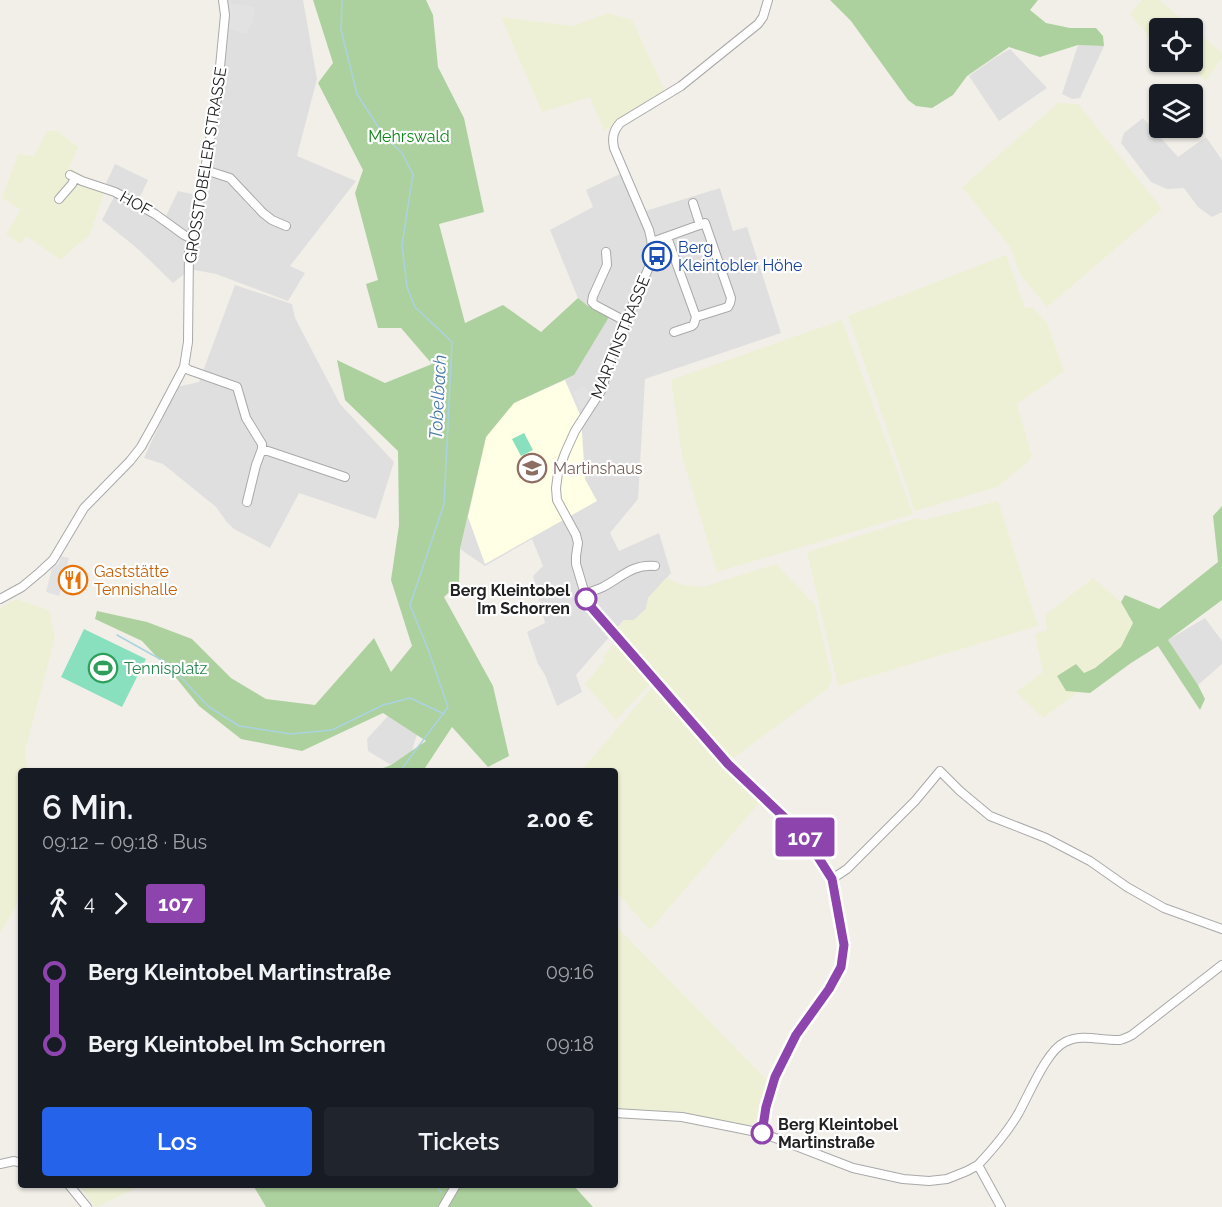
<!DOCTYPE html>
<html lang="de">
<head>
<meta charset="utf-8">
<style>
  :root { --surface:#171b24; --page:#20242c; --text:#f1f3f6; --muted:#9ea1a6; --accent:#2563eb }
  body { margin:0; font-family:Raleway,sans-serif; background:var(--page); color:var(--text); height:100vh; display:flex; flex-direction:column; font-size:22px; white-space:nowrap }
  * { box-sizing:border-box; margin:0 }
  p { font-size:20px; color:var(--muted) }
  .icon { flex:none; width:33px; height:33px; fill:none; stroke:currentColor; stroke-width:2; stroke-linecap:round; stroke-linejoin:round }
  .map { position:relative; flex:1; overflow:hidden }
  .drawer { position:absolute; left:18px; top:768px; width:600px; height:420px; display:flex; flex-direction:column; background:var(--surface); border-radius:6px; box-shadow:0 2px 4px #0004 }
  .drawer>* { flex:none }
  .badge { padding:0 12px; border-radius:4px; font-size:21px; line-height:39px }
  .tools { position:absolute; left:1149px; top:18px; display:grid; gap:12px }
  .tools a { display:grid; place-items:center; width:54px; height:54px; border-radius:6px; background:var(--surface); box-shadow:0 2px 4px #0004; font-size:30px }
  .map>.badge { position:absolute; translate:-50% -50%; box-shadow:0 0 0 3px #fff }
  .legs { display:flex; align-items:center; gap:9px; height:66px; padding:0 24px; font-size:20px }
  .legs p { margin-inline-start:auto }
  .headline { display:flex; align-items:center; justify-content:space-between; height:102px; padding:0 24px }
  h1 { font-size:33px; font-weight:600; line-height:45px }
  .action { display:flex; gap:12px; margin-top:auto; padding:12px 24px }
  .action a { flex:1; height:69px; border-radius:6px; background:var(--accent); color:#fff; font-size:24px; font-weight:600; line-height:69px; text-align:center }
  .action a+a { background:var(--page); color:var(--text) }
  ul { padding:0 24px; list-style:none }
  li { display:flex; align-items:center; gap:21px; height:72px; font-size:22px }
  li i { display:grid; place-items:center; width:9px; height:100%; margin:0 8px; background:currentColor }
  li i::after { content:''; width:15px; height:15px; margin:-8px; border:4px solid; border-radius:50%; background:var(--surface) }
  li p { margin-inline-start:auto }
  li:first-child i { background:linear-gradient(#0000 50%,currentColor 0) }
  li:last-child i { background:linear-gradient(currentColor 50%,#0000 0) }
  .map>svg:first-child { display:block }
  .residential { fill:#e0dfdf }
  .education { fill:#ffffe5 }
  .farmland { fill:#eef0d5 }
  .forest { fill:#add19e }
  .pitch { fill:#88e0be }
  .parking { fill:#e2e2e2 }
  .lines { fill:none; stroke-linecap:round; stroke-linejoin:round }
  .stream { stroke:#aad3df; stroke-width:1.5 }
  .minor-casing { stroke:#a9a9a9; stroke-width:10 }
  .minor { stroke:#fff; stroke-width:8 }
  .line-1-casing { stroke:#fff; stroke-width:14 }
  .line-1 { stroke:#8e44ad; stroke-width:9 }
  .stop-1-dot { fill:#fff; stroke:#8e44ad; stroke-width:3 }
  .labels { text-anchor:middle; stroke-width:4.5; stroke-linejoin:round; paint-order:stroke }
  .park-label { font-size:16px; fill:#0c8416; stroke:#fff }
  .street-label { font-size:16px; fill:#222; stroke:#fff }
  .transit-label { font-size:16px; fill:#164399; stroke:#fff; text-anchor:start }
  .education-label { font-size:16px; fill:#785e54; stroke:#fff; text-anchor:start }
  .food-label { font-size:16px; fill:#c56008; stroke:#fff; text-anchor:start }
  .stop-label { font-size:16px; font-weight:bold; fill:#222; stroke:#fff; text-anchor:end }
  .leisure-label { font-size:16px; fill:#27864d; stroke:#fff; text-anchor:start }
  .water-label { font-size:18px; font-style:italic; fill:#4a7aab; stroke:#fff }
</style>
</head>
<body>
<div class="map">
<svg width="1222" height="1207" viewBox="0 0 1222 1207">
  <rect width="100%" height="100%" fill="#f2efe9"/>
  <path class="residential" d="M228,0h75l14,79 -20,77 59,25 -66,85 15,7 -17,28 -72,-27 -21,-4 -8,2 -14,11 -35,-34 -36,-29 13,-25 -9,-12 9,-19 33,16 -9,19 27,17 12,-25 18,4 31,-147z
    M1078,45l26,1 -24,52 -8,1 -10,-5z
    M1010,49l37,39 -48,33 -30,-45 24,-17z
    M1143,118l35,39 28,-20 16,23v52l-10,5 -14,-10 -14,-19 -17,1 -16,-7 -30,-39 3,-10z
    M622,173l17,40 81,-25 13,43 14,-4 34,106 -136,46 -7,120 -28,34 9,18 40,-18 12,40 -22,25 -3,11 -12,11h-10l-48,55 6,17 -25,14 -12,-31 -7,-11 -11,-32 18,-9 -12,-47 10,-10 -11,-27 -47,27 -25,-17 26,-112 122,-121 -20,-10 -10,-8 -28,-68 43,-23 -7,-17z
    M235,285l57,19 3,14 45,86 54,58 -18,57 -77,-26 -29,55 -36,-19 -8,-8 -10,-14 -53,-43 -19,-6 33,-71 22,-5z
    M1205,618l17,23v23l-24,21 -30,-45z
    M388,716l29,18 -5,17 -21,14 -23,-14 -1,-12z"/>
  <path class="education" d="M565,380l16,37 4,62 12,22 -112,63 -17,-47 18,-80 28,-34z"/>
  <path class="farmland" d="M1142,0h17l63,53v5l-16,23 -12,-11 -4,4 -17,-12h19v-34h-32l-1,21 -29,-35z
    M608,13l24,7 33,71 -61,40 -14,-34 -48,15 -41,-95 72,9z
    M1058,103l20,1 84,105 -115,98 -27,-33 -10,-27 -48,-60z
    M47,131h10l21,16 -9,21 37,18 -16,49 -13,10 -16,15 -35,-24 -5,8 -15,-10 15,-24 -19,-12 16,-44 16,2z
    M1006,255l19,53 7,-1 15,16 17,48 -47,33 15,52 -4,6 -31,25 -82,24 -67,-195z
    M842,320l71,194 -196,58 -35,-116 -11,-76z
    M998,501l40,125 -200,60 -31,-134 110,-34 7,2z
    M776,564l39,41 17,74 -5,10 -98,72 -114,-131 9,-10h10l12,-11 2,-11 18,-20 17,7 20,2z
    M1093,578l28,24 12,21 -11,24 -27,21 -12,5 -7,-9 -10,27 12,1 -35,26 -27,-26 27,-20 -8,-38 12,-4 -2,-15z
    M16,599l33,11 6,28 -30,112 3,21h-7v102l-5,33 -16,27v-325z
    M616,641l36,41 -36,38 -31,-36 20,-24 -2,-3z
    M654,685l105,118 -109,127 -35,-39v-120h-34z
    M615,925l155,158 -9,29 -5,9 -10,7 -131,-18z
    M79,1185h63l-45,22h-2z"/>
  <path class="forest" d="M313,0h113l7,15 5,52 26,51 20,94 -45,12 26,99 38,-18 38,27 37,-34 10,8 21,11 -35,58 -60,28 -28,34 -26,112 -1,34 -15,14 49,89 16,70 -21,11 -36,-40 -29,44h-43l1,-2 10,-4 35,-24 -43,-28 -81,38 -61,-12 -42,-33 -22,-27 -35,-38 -47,-22 2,-8 50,11 45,17 39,39 35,21 49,6 59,-67 17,34 21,-26 -21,-66 8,-55 -1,-74 -53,-51 -8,-40 48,23 47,-19 -31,-36h-23l-12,-44 12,-4 -23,-87 8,-23 -45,-87 15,-20z
    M830,0h208l-8,10 16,13 24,5h26l7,8 1,10 -26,-1 -38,12 -31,-10 -42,29 -14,19 -21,13 -16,-2 -8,-6 -57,-79z
    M1222,506v94l-54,40 30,45 7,14 -5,11 -42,-64 -27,17 -41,30 -24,-2 -9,-15 19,-12 8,9 11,-5 26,-21 12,-24 -12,-21 4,-7 34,14 59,-47 -5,-46z
    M253,1185h320l20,22h-327z"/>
  <path class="pitch" d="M524,433l9,17 -12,6 -9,-17z
    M84,629l62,30 -24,48 -61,-30z"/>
  <path class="parking" d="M230,3l25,4 -2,16h-2l-4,11 -19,-5z
    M584,386l8,13 -5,2 -2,6 -5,2 -7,-17z
    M61,556l8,2 -10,38 -13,-4 7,-28 5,1z"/>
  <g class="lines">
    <path class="stream" d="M342,0l-1,30 16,64 27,42 18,17 11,21 -11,71 5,42 8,20 37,35 -8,162 -34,101 19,47 19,55 -48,64
      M117,635l50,28 42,44 30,19 52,8 41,-4 51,-25 27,-7 34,16
      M436,1185l5,7"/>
    <g class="minor-casing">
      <path id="minor" d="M205,170l25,8 33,35 9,7 14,6
        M70,175l12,6 33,11 40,22 29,21 8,4
        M59,199l13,-15 3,-6
        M693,203l7,22
        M652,242l53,-19 26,75 -1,5 -2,4 -32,10 -29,-80
        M606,252l1,13 -14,31 -1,6 3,3 30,16
        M674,332l18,-6 2,-2 2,-7
        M184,367l5,3 48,17 9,31 16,26v5l-6,16 -9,37
        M262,449l83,28
        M584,594c6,-2 13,-4 19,-7 18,-9 28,-23 52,-21
        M0,599l22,-12 18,-15 13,-12 31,-52 46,-47 11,-14 14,-25 29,-55 4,-25 1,-91 16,-81 12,-72 8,-83 -2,-15
        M832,879l15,-10 68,-68 25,-30 20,20 30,25 56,22 44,23 37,26 37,21 58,21
        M615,1113l67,4 80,16 91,35 50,11 26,2 18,-2 20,-8 11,-6 23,42
        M762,1133l4,-26 9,-30 21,-42 33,-46 12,-22 3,-21 -12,-67 -13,-22 -13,-19 -78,-74 -137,-157 -4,-6 -11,-37v-8l2,-13 -2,-8 -19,-35 -1,-12 2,-15 7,-20 10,-22 27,-42 10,-36 37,-86c4,-13 4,-24 0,-37l-35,-82c-2,-10 -1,-17 6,-25l61,-37 77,-62 5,-7 5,-17
        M0,1164l14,-3 7,2
        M978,1165c15,-16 29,-32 40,-51 11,-19 28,-63 47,-72 17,-9 37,-1 55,-2 4,-1 8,-3 12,-5l90,-70
        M69,1185l18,22
        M443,1207l13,-22"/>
    </g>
    <use href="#minor" class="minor"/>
  </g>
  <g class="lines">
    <g class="line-1-casing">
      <path id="line-1" d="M586,599l5,8 137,157 78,74 26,41 12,66 -3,22 -12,22 -33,46 -21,42 -9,30 -4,26"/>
    </g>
    <use href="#line-1" class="line-1"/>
  </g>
  <defs>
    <g id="bus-ring" transform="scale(1.5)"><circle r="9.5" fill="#fff" stroke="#1a4fb4" stroke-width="1.5"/><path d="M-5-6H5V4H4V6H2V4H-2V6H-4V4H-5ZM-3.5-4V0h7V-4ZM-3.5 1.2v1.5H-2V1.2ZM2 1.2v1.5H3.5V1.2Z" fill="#1a4fb4"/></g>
    <g id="school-ring" transform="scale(1.5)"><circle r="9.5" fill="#fff" stroke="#8d6e63" stroke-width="1.5"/><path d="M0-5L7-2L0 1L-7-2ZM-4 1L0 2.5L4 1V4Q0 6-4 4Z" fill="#8d6e63"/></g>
    <g id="restaurant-ring" transform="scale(1.5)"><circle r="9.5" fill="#fff" stroke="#e8710a" stroke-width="1.5"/><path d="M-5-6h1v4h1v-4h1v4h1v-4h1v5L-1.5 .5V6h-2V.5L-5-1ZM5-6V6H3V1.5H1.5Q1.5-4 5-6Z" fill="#e8710a"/></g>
    <g id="stadium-ring" transform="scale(1.5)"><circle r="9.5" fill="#fff" stroke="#2e9e5b" stroke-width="1.5"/><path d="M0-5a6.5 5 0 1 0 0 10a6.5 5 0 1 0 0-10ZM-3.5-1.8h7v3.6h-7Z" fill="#2e9e5b"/></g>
  </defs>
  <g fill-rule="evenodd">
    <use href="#bus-ring" x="657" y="256"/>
    <use href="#school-ring" x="532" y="468"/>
    <use href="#restaurant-ring" x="73" y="580"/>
    <use href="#stadium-ring" x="103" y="668"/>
  </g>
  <g class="stop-1-dot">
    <circle cx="586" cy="599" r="10"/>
    <circle cx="762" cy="1133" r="10"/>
  </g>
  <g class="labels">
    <g class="park-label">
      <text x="409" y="142">Mehrswald</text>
    </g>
    <g class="street-label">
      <text transform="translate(205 165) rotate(-81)" y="6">GROSSTOBELER STRASSE</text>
      <text transform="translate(136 203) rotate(29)" y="6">HOF</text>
      <text transform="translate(620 337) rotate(-68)" y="6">MARTINSTRASSE</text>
    </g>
    <g class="transit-label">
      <text x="678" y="253">Berg<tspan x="678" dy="18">Kleintobler Höhe</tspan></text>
    </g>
    <g class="education-label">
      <text x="553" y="474">Martinshaus</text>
    </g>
    <g class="food-label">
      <text x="94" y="577">Gaststätte<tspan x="94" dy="18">Tennishalle</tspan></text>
    </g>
    <g class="stop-label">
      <text x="570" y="596">Berg Kleintobel<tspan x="570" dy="18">Im Schorren</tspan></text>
      <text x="778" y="1130" text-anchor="start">Berg Kleintobel<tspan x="778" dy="18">Martinstraße</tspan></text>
    </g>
    <g class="leisure-label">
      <text x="124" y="674">Tennisplatz</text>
    </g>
    <g class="water-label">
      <text transform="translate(438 397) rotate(-87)" y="6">Tobelbach</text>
    </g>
  </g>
</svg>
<div class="tools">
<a><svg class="icon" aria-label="locate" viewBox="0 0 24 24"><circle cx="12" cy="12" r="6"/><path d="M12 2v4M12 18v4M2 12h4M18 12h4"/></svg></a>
<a><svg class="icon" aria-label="layers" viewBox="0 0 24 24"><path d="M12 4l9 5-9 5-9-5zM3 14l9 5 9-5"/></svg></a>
</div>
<b class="badge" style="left:805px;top:837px;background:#8e44ad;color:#fff">107</b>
<section class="drawer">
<div class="headline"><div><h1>6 Min.</h1><p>09:12 – 09:18 · Bus</p></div><b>2.00 €</b></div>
<div class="legs"><svg class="icon" aria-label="walk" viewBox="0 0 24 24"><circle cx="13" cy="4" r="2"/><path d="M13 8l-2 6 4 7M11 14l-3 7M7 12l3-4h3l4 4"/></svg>4<svg class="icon" aria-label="forward" viewBox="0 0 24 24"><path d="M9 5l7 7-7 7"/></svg><b class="badge" style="background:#8e44ad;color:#fff">107</b></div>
<ul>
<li><i style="color:#8e44ad"></i><b>Berg Kleintobel Martinstraße</b><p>09:16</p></li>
<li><i style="color:#8e44ad"></i><b>Berg Kleintobel Im Schorren</b><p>09:18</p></li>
</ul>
<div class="action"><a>Los</a><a>Tickets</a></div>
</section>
</div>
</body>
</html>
